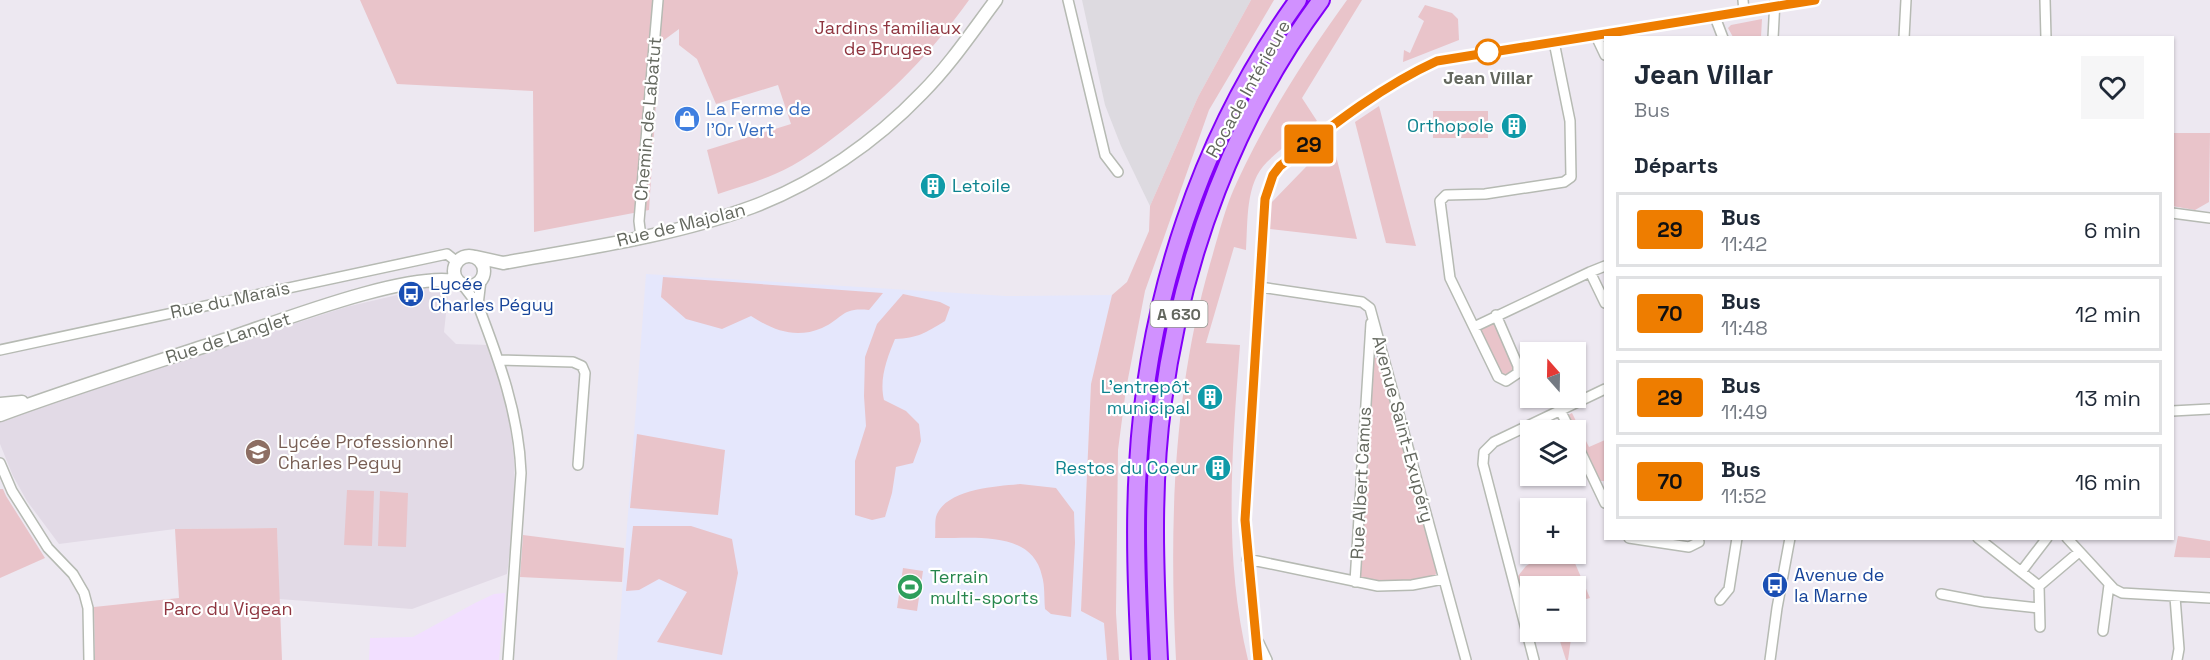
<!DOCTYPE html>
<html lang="fr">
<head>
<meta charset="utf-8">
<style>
  :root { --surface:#fff; --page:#f6f6f7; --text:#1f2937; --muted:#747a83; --line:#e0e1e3 }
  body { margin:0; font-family:"Space Grotesk",sans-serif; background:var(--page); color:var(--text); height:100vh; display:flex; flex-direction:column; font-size:22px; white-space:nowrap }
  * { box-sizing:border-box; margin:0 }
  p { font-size:20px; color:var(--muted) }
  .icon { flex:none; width:33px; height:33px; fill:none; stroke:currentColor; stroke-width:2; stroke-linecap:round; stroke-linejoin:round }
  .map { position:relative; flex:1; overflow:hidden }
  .drawer { position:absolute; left:1604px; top:36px; width:570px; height:504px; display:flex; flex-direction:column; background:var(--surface); border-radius:0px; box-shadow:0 2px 4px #0004 }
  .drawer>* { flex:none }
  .badge { padding:0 12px; border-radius:4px; font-size:21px; line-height:39px }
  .needle { width:39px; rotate:340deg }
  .fabs { position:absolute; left:1520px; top:342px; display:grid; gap:12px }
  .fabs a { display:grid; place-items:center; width:66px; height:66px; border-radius:0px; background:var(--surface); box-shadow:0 2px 4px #0004; font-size:30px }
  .map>.badge { position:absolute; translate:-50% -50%; box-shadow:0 0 0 3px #fff }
  h2 { padding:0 30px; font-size:22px; line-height:54px }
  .round { display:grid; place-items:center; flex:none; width:63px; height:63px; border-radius:0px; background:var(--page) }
  .summary { display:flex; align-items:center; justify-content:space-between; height:102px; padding:0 30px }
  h1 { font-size:28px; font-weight:800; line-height:45px }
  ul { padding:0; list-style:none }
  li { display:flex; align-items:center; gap:18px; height:75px; margin:0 12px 9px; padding:0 18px; border:3px solid var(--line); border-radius:0px }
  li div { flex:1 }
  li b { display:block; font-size:22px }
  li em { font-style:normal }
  li .badge { min-width:66px; font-weight:700; text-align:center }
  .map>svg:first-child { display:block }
  .commercial { fill:#f2dfff }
  .industrial { fill:#dddae0 }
  .education { fill:#e2dae6 }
  .medical { fill:#e5e7fc }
  .green { fill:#e9c4ca }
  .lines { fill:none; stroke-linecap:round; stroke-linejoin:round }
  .minor-casing { stroke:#b6bab3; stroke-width:12 }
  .tertiary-casing { stroke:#b6bab3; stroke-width:15 }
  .motorway-casing { stroke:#8300f9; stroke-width:20 }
  .minor { stroke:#fff; stroke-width:9 }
  .tertiary { stroke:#fff; stroke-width:12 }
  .motorway { stroke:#d191ff; stroke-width:16 }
  .line-casing { stroke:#fff; stroke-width:14 }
  .line { stroke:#ee7d00; stroke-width:9 }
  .stop-dot { fill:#fff; stroke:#ee7d00; stroke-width:3 }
  .labels { text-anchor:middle; stroke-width:4.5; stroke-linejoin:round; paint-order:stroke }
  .shield { fill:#fff; stroke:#92958f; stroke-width:1.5 }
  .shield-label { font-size:16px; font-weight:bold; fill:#64685f }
  .park-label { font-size:18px; fill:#8f3640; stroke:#fff }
  .stop-label { font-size:18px; font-weight:bold; fill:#64685f; stroke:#fff }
  .street-label { font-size:18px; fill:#64685f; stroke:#fff }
  .shop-label { font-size:18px; fill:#366cbe; stroke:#fff; text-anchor:start }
  .culture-label { font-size:18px; fill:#0d838f; stroke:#fff; text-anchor:end }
  .transit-label { font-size:18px; fill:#164399; stroke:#fff; text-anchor:start }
  .education-label { font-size:18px; fill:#785e54; stroke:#fff; text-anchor:start }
  .leisure-label { font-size:18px; fill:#27864d; stroke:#fff; text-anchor:start }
</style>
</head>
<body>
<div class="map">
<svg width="2210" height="660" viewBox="0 0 2210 660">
  <rect width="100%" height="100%" fill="#ede8f1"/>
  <path class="commercial" d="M505,593l-6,67h-130l1,-22 43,-1 62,-34 19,-9z"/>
  <path class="industrial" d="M1082,0h169l-53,97 -48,109 -29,-60 -16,-41z"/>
  <path class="education" d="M440,285l9,1 -5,46 12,12 34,1 17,56 7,58 1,49 -8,66 -95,35 -133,-10 -2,-71 -102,1 -116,15 -32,-43 -14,-25 -13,-32v-25l346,-112z"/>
  <path class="medical" d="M646,274l360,22 106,-1 -21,89 -10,227 23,12 3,37h-490z"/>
  <path class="green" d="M360,0h609c-39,54 -76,92 -128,132 -21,16 -42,32 -66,42 -18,8 -38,14 -57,20l-11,-44 84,-26 -13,-39 -62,19 -19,-45 -18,-14v-16l-19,14 -11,167 -115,22 -1,-141 -136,-7z
    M1251,0h23l-65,110 -64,181 -19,98 -8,61 -2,163 3,47h-12l-3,-37 -23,-12 10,-227 21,-89 15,-13 22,-51 1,-25 48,-109z
    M1347,0h15l-60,98 15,23c-16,13 -35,26 -50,41 -22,21 -19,60 -21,88l-12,-3 -28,96 34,2c-8,105 -17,211 8,315h-72c-7,-134 -3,-267 34,-396 8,-27 15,-57 27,-82 30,-65 68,-124 110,-182z
    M1425,5l27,8 6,6 1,21 -56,22 1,-12 6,3 14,-32 -6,-4z
    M1762,19l-1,18h-28l-5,-9 3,-3z
    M1379,106l37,140 -30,-3 -31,-121z
    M1433,111h55v27h-55z
    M2172,133h38l-1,69 -14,8 -23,-4z
    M1332,140l25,99 -88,-10 2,-26z
    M663,277l220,16 -14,17c-28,-3 -25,8 -47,18 -26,11 -48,3 -71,-12l-29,13 -36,-10 -25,-22z
    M903,294l37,8 10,5 -5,14c-20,12 -27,17 -50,18 -8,19 -16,40 -11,61l22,11 13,13 2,17 -8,22 -17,4 -4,26 -7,24 -13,3 -17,-5v-54l11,-35 -2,-30 1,-39 12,-33z
    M1489,321l6,2 19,45 -4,6 -6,2 -6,-2 -18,-44z
    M1374,357l4,2 59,212 -2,5c-25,5 -48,8 -73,3l-2,-3z
    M1572,413l17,34 16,-7v41h-7l-2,-3 -21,-44v-4h-2l-7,-14z
    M637,434l88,16 -7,65 -88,-7z
    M1020,484l36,4 18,24 1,31 -4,74 -20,-3 -6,-5c-1,-11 0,-23 -3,-33 -10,-47 -70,-37 -107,-38 1,-7 -1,-18 2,-24 11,-25 60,-28 83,-30z
    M0,489h3l3,7 39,62 -45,20z
    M347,490l27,1 -2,55 -28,-1z
    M380,491l28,2 -2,54 -28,-1z
    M633,526h58l41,13 6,34 -16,82 -65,-13 30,-50 -28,-13 -20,11 -13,1z
    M277,528l5,132h-187l-1,-53 85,-9 -4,-69z
    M523,535l101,13 -2,34 -102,-5z
    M2178,536l32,5v17l-36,-1z
    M1545,554h26l19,44 -15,4v-16h-45l-1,30 -11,-40 8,-10z
    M903,568l20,3 -6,40 -20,-3z
    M1557,632h15l-4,28h-2z"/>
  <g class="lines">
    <g class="minor-casing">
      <path id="minor" d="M1068,0l37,155 13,17
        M1743,0l1,12
        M2045,0l1,38
        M1715,17l8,21
        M1596,36l9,19
        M1773,38l2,-38
        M1904,38l2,-38
        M2172,213l38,5
        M641,237l-2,-16 19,-221
        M1590,272l15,-6
        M462,284l16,21 3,-25
        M1260,287l102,15 8,6 96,352
        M478,305c21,55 41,109 43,168l-13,187
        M1496,315l22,51v7l-12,8 -8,-4 -48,-99 -10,-77 6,-6 39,-1 79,-12 7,-5 -1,-56 -16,-79
        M1474,327l116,-55 15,31
        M0,350l447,-96 10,8
        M500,360l73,2 9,4 3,7 -7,92
        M1560,410l10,20
        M2172,411l38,-2
        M1575,440l30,63
        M0,463l12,28 36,57 25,26 11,19 4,15 1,52
        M1629,538l60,9 10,-5
        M1978,538l61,48 40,-34
        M2067,538l47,51 8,4 88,5
        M1247,559l131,27 34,-1 31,-6
        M2021,572l26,-34
        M1355,582l16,-259
        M2039,586l1,41
        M1941,594l42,8 55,6
        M2175,597l4,52 -2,11
        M1720,600l9,-11 8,-51
        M2103,631l6,-46
        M1259,643l8,17
        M1258,660l-13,-139 20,-322 8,-24 7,-9c49,-38 99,-79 157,-105l379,-61
        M1534,660l-51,-196 1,-12 10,-10 111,-53
        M1770,660l7,-52 13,-70"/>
    </g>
    <g class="tertiary-casing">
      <path id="tertiary" d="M454 271a15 15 0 1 1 30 0a15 15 0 1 1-30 0Z
        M476,257l27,6c84,-15 170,-27 249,-56 64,-24 123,-65 170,-114 28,-28 50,-61 74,-93
        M0,404l22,-2
        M0,415c73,-27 147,-50 221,-74 51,-17 191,-72 238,-59"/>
    </g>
    <g class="motorway-casing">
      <path id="motorway" d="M1140,660c-3,-65 -6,-130 -2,-195 9,-165 63,-331 160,-465
        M1159,660c-4,-85 -8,-174 4,-259 19,-143 72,-285 158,-401"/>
    </g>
    <use href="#minor" class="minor"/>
    <use href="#tertiary" class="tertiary"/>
    <use href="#motorway" class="motorway"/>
  </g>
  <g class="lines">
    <g class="line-casing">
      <path id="line" d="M1258,660l-13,-140 20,-321 8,-24 7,-9c49,-38 100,-79 157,-105l378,-61"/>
    </g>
    <use href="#line" class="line"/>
  </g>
  <defs>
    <g id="shop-disc" transform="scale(1.35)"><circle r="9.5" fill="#3f7fe0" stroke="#fff"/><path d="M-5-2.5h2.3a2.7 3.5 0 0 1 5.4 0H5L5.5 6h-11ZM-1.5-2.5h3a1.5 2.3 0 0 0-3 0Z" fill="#fff"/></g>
    <g id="building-disc" transform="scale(1.35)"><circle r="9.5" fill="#0f9aa8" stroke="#fff"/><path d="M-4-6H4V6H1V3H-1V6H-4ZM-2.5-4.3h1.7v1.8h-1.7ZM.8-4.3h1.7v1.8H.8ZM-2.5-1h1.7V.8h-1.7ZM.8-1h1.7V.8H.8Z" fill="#fff"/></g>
    <g id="bus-disc" transform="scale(1.35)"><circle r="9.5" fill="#1a4fb4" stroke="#fff"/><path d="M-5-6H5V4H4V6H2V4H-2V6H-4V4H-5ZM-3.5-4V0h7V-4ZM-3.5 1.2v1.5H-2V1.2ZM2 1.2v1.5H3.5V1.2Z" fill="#fff"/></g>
    <g id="school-disc" transform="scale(1.35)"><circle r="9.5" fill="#8d6e63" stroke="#fff"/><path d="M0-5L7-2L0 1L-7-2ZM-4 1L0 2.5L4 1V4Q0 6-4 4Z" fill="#fff"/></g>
    <g id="stadium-disc" transform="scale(1.35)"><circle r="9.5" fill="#2e9e5b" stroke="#fff"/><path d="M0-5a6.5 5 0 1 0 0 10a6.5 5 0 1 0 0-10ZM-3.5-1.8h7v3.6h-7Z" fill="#fff"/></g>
  </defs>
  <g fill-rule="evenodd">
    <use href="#shop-disc" x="687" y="119"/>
    <use href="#building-disc" x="1514" y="126"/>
    <use href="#building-disc" x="933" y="186"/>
    <use href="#bus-disc" x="411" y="294"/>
    <use href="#building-disc" x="1210" y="397"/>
    <use href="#school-disc" x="258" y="452"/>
    <use href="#building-disc" x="1218" y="468"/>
    <use href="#bus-disc" x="1775" y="585"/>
    <use href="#stadium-disc" x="910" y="587"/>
  </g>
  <circle class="stop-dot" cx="1488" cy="52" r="12"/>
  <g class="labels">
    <rect class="shield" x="1150.5" y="301" width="57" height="26" rx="4.5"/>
    <g class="shield-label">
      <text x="1179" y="320">A 630</text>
    </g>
    <g class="park-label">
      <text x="888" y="34">Jardins familiaux<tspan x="888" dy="21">de Bruges</tspan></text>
      <text x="228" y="615">Parc du Vigean</text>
    </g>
    <g class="stop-label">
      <text x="1488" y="84">Jean Villar</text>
    </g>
    <g class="street-label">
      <text transform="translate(1248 89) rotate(-61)" y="6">Rocade Intérieure</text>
      <text transform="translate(648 119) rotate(-85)" y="6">Chemin de Labatut</text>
      <text transform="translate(681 225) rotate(-14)" y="6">Rue de Majolan</text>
      <text transform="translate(230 300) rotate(-12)" y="6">Rue du Marais</text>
      <text transform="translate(228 338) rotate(-18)" y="6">Rue de Langlet</text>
      <text transform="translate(1403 429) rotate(75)" y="6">Avenue Saint-Exupéry</text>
      <text transform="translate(1361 483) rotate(-87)" y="6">Rue Albert Camus</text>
    </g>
    <g class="shop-label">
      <text x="706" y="115">La Ferme de<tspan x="706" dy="21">l'Or Vert</tspan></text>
    </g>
    <g class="culture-label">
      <text x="1494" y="132">Orthopole</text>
      <text x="952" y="192" text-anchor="start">Letoile</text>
      <text x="1190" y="393">L'entrepôt<tspan x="1190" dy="21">municipal</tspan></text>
      <text x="1198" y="474">Restos du Coeur</text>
    </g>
    <g class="transit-label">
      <text x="430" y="290">Lycée<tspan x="430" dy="21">Charles Péguy</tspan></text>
      <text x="1794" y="581">Avenue de<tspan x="1794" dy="21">la Marne</tspan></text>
    </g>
    <g class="education-label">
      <text x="278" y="448">Lycée Professionnel<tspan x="278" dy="21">Charles Peguy</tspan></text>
    </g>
    <g class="leisure-label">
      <text x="930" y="583">Terrain<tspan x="930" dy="21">multi-sports</tspan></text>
    </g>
  </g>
</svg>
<div class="fabs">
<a><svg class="needle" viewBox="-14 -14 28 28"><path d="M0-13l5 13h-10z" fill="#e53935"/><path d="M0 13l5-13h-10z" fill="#747a83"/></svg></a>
<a><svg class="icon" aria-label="layers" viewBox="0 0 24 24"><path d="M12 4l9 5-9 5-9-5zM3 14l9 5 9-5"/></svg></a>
<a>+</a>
<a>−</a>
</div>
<b class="badge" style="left:1309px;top:144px;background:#ee7d00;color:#111">29</b>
<section class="drawer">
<div class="summary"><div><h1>Jean Villar</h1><p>Bus</p></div><a class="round"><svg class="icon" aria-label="heart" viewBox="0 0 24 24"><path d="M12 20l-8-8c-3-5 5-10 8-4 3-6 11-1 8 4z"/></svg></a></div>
<h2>Départs</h2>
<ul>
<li><span class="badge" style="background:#ee7d00;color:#111">29</span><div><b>Bus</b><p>11:42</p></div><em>6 min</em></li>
<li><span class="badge" style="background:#ee7d00;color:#111">70</span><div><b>Bus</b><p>11:48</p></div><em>12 min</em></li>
<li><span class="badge" style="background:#ee7d00;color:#111">29</span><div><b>Bus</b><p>11:49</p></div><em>13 min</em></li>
<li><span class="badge" style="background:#ee7d00;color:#111">70</span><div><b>Bus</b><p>11:52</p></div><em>16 min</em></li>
</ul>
</section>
</div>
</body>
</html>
